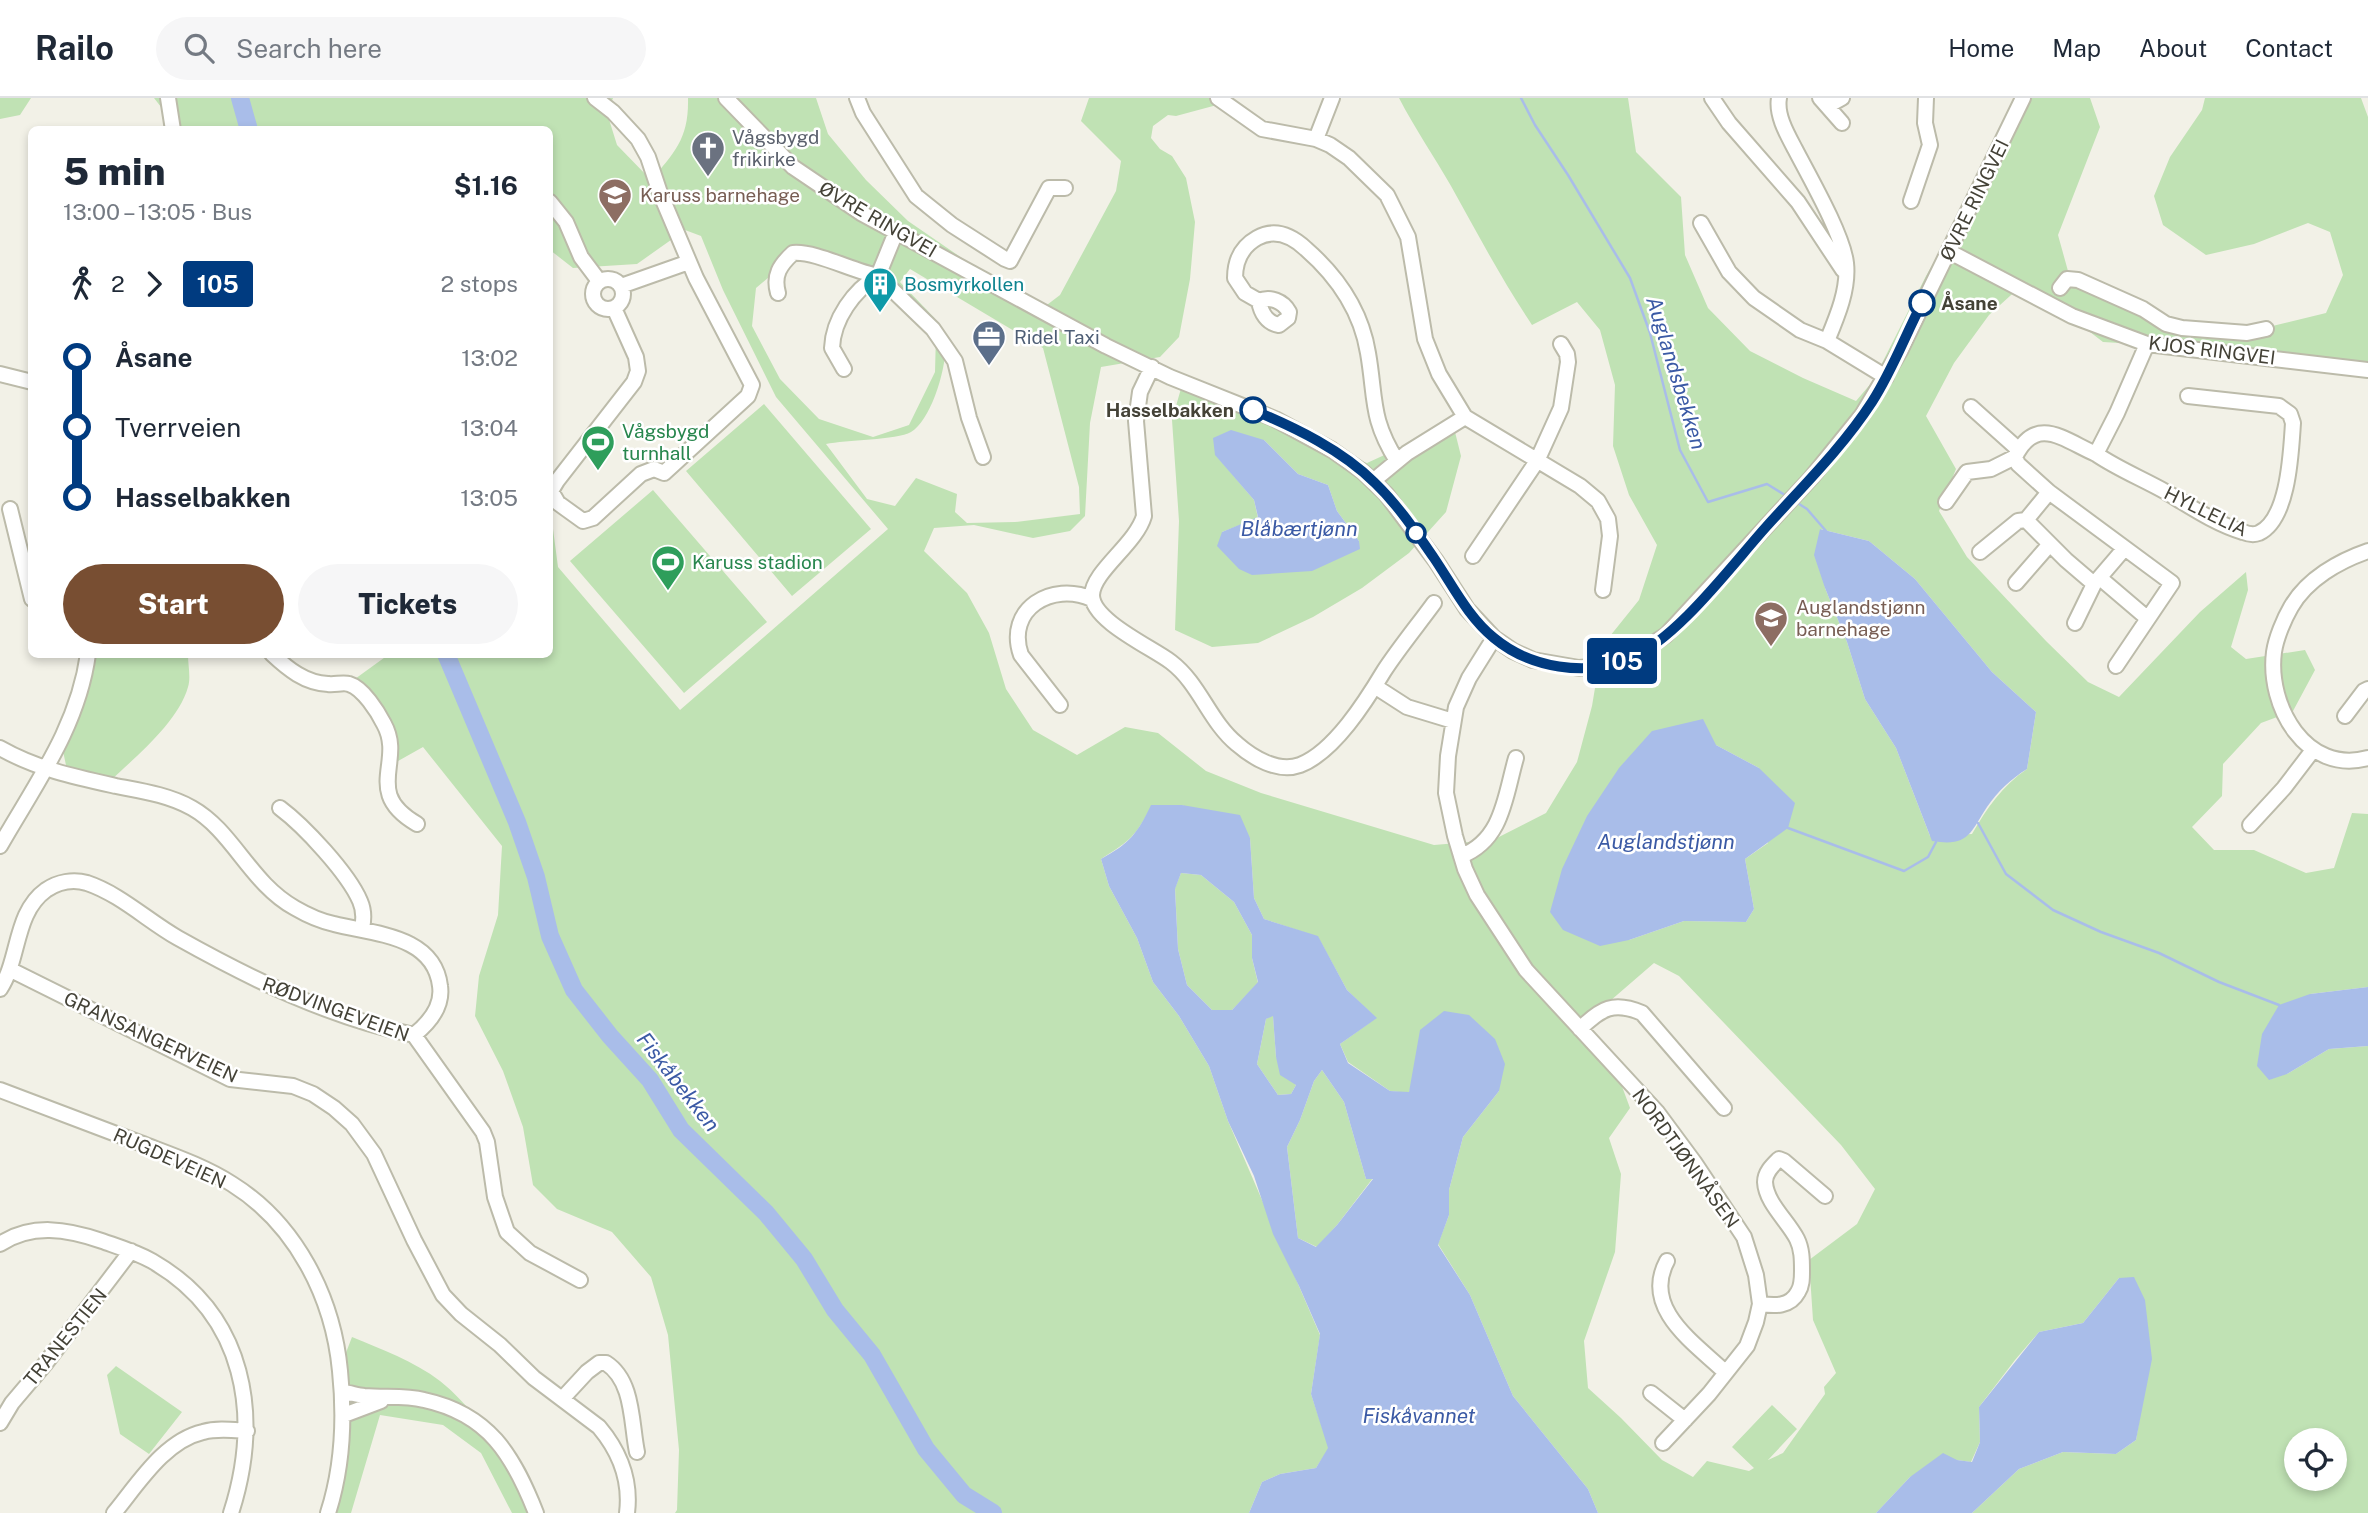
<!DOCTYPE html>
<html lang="en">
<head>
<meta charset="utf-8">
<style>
  :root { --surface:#fff; --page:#f6f6f7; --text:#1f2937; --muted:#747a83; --line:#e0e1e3; --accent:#784e32 }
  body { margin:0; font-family:"Public Sans",sans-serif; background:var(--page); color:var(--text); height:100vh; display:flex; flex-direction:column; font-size:26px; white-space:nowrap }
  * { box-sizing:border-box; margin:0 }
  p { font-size:23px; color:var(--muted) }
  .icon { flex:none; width:38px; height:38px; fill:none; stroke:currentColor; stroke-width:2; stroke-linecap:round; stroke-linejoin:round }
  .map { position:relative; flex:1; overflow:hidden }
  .drawer { position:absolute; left:28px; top:28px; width:525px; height:532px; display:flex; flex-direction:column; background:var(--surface); border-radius:10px; box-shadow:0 4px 10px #0003 }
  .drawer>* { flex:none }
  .badge { padding:0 14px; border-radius:5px; font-size:24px; line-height:46px }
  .fabs { position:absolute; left:2284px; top:1330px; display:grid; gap:14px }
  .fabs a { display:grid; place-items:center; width:63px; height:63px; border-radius:50%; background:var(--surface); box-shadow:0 4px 10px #0003; font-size:35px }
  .map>.badge { position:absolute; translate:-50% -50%; box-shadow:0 0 0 4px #fff }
  .legs { display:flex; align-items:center; gap:10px; height:77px; padding:0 35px; font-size:23px }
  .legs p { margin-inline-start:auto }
  .head { display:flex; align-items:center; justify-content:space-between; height:119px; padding:0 35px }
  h1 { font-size:38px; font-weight:800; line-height:52px }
  .action { display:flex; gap:14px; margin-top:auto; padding:14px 35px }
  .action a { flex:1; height:80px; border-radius:42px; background:var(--accent); color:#fff; font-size:28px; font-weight:800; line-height:80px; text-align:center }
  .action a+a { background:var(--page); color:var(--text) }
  ul { padding:0 35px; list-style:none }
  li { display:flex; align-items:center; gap:24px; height:70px; font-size:26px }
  li i { display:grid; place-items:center; width:10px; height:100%; margin:0 9px; background:currentColor }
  li i::after { content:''; width:18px; height:18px; margin:-9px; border:5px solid; border-radius:50%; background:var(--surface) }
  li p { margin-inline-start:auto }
  li:first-child i { background:linear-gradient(#0000 50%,currentColor 0) }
  li:last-child i { background:linear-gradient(currentColor 50%,#0000 0) }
  header { display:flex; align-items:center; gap:42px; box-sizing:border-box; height:98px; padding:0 35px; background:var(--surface); border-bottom:2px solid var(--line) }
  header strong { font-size:33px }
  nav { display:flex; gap:38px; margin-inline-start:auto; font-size:24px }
  .search { width:490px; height:63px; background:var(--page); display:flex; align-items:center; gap:18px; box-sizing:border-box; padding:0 24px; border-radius:38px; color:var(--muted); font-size:26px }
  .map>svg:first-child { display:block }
  .green { fill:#c0e2b4; fill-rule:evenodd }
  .water { fill:#a9bde9; fill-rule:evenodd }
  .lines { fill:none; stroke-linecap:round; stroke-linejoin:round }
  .stream { stroke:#a9bde9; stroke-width:2.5 }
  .river { stroke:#a9bde9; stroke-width:18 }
  .minor-casing { stroke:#bcbbaa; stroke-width:18 }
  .minor { stroke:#fff; stroke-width:14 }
  .line-1-casing { stroke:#fff; stroke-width:16 }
  .line-1 { stroke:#003b80; stroke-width:10 }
  .stop-1-dot { fill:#fff; stroke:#003b80; stroke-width:3.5 }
  .labels { text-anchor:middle; stroke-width:5; stroke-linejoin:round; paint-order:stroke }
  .worship-label { font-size:19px; fill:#5b616d; stroke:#fff; text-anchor:start }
  .education-label { font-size:19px; fill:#785e54; stroke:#fff; text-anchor:start }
  .street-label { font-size:19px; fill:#444237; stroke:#fff }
  .culture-label { font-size:19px; fill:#0d838f; stroke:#fff; text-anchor:start }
  .stop-label { font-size:19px; font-weight:bold; fill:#444237; stroke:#fff; text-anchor:start }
  .service-label { font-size:19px; fill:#4e5e75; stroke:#fff; text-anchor:start }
  .leisure-label { font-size:19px; fill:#27864d; stroke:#fff; text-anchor:start }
  .water-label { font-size:21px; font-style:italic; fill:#3b5aa5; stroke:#fff }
</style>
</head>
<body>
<header>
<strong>Railo</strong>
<div class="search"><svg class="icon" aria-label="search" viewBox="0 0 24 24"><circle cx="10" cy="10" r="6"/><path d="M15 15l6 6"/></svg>Search here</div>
<nav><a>Home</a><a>Map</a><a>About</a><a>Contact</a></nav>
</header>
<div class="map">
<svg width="2368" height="1415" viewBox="0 0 2368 1415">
  <rect width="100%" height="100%" fill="#f2f1e7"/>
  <path class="green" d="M0,0h31l-11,17 -20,4z
    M154,0h459l-6,15 10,32 34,35c24,-28 38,-42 37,-82h128l12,36 38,46 42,41 131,90 21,-16 56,-104 5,-30 -40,-40 8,-23h134l5,4 -52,14 -8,-1 -15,11 -2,12 9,11 12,7 14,22 9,44 -5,57 -11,58 -19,20 -59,10 -11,56 -5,93 -15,15 -37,7 -59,-13 -40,3 -10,23 43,42 22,40 17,56 27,41 44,25 48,-28 33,6 48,38 55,22 173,52 59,-5 53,-27 31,-51 15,-56 10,-60 37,-46 18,-55 -28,-50 -16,-49 2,-61 -15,-55 -23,-28 -45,23c-30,-45 -55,-92 -81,-139 -17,-30 -36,-57 -52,-88h229l8,54 45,45 4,58 23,53 42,43 53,27 53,23 17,-20 53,-105 59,-103 38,-75h67l10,29 -42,108 10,36 54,29 58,20 55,15 91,-22 17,-38 -13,-43 -22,-9 -54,21 -48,11 -43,-30 -9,-29 16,-39 32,-47 3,-12h156l7,19v253l-148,-21 -117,-7 -48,-37 -34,-19 -32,29 -35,48 -28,53 30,53 -17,42 28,46 79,84 42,41 31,15 81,-85 46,-40 2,18 -17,57 15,12 59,-9 10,20 -22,41 -32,12 -38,41 -1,32 -30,31 22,23h40l52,23 28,-5 18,-55 16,1v173l-58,7 -23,80 42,-25 39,-3v467h-396l47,-44 44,-17 53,2 20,-14 4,-24 -21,-138 -36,45 -44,9 -24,28 -36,47 1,35 -9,20 -14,-2 -47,17 -34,36h-278l-10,-24 -75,-93 -43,-101 -32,-51 11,-29v-25l14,-53 36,-46 -85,-17 -5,19 -19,-2 -42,-29 -8,-18 36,-26 -29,-28 -29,-53 -54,-18 -10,-21 -4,-60 -68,-33h-30c-17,32 -21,35 -51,54l8,27 28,52 16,44 26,34 30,50 19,55 92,214 -9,59 18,54 -13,20 -36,6 -18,8 -13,31h-574l2,-3 2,-60 -11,-115 -17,-58 -39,-45 -55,-23 -24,-24 -10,-58 -20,-56 -28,-55 4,-40 19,-61 4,-69 -79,-99 -32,18 -15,-60 -28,-21 40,-29 162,-1v-148l8,61 122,143 208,-181 -112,-132 -53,-107 -22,-54 -16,-6 -48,34 -64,4 -23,-18v-120l-385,-1 -4,-22zM789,162l43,3 57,28 47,43 -1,38 -26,53 -36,12 -54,-18 -39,-40 -28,-53 4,-38zM910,171l133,79 36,139 1,27 -65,8 -48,1 -12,-11 2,-18 -41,-16 -21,28 -28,-7 -41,-55c19,-4 71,-4 85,-12 22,-12 42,-81 32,-103 -3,-7 -36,-39 -43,-47zM1820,431l49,12 46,38 77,93 44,40 -9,57c-25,17 -40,39 -55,65l-42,2 -34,-88 -31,-49 -18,-57 -22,-54zM1716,647l43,23 9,75 -23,16 9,50 -8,13 -62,-1 -55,19zM1654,865l25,13 162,169 34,44 -18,35 -48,36 4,60 23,53 -12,14 1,7 -42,59 -15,7 29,-31 -25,-24 -40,42 22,21 -5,3 -42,-10 -14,16 -31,-17 -41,-42 -33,-30 -4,-47 31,-89 6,-78 -12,-36 21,-30 -10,-27 -38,-46 28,-34zM2296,1342h38v39h-38z
    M1182,287l37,3 50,26 50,32 48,17 48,-22 39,-13 7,28 -15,56 -37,41 -47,35 -49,29 -55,26 -46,4 -37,-17 4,-109 -7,-101zM1264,342l34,34 30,11 9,26 22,30 -137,-9 36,-14 -4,-18 -39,-46z
    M764,306l107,125 -79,67 -106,-125z
    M653,392l114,132 -83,71 -114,-132z
    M85,557h103c0,10 3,23 0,32 -10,36 -54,71 -80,96l-41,-13 -4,-19z
    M1181,775l20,2 33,27 18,33v23l6,25 -26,27h-20l-25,-25 -9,-36 -3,-61z
    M1273,917l3,42 20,28 -5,9 -13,1 -21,-31 9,-45z
    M1322,972l22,32 22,77 7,-1 -36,47 -20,22 -19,-9 -11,-91 13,-27 14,-39z
    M352,1239c29,12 62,24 88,44 42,33 68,87 95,132h-23l-31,-60 -38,-28 -63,-10 -29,98h-20l11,-150z
    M116,1268l66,46 -33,42 -29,-20 -13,-59z"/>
  <path class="water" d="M1231,332l33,10 34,34 30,11 9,26 22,30 1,8 -48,22 -60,4 -13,-6 -22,-23 5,-14 36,-15 -4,-17 -39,-45 -2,-17z
    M1820,431l49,12 46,38 77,93 44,40 -9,57c-16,10 -29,22 -40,38 -17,26 -18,40 -55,34l-36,-93 -31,-49 -18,-57 -22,-54 -11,-33z
    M1703,621l13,26 43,23 36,35 -7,25 -43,31 9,50 -8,13 -62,-1 -55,19 -29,6 -37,-16 -13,-18 12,-43 25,-53 32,-48 33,-37z
    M1151,707h31l58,10 10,23 4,60 10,21 54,17 29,54 30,28 -37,26 8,19 42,28 19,1 11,-62 24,-19 25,4 26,24 10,25 -6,27 -36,46 -14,53v25l-11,30 32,50 43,101 75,93 10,24h-349l13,-31 18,-8 36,-6 12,-20 -17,-54 9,-60 -21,-48 -26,-52 -19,-58 -26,-55 -19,-55 -30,-50 -26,-34 -16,-44 -28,-52 -8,-27c29,-16 36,-25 50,-54zM1181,775l20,2 33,27 18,33v23l6,24 -26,28h-20l-25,-25 -9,-36 -3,-60zM1273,918l3,41 4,18 16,10 -5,9 -13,1 -21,-31 9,-45zM1322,972l22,32 22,77h7l-36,46 -21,22 -18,-9 -11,-91 13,-27 14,-39z
    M2368,889v59l-39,3 -42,25 -18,6 -12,-14 5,-32 17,-29 31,-11z
    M2134,1179l11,23 7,59 -16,81 -20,14 -53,-2 -44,17 -47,44h-96l34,-36 33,-24 14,7 15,2 8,-20 -1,-35 60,-75 44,-9 36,-45z"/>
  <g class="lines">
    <path class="stream" d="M1521,0l14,27 33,50 62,103 20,55 30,117 28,52 59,-18 21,13
      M1796,404l11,7 19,22
      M1978,725l28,51 47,36 48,22 58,21 60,29 60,23
      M1788,730l116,43 24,-14 8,-15"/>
    <path class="river" d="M240,0l9,32
      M446,556l71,168 19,55 14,59 24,54 36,46 40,44 31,50 85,83 38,46 31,51 37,45 54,94 38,46 29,18"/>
    <g class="minor-casing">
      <path id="minor" d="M168,0l5,32
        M595,0l18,14 25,27 10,18 12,36 36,85 56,107 -4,11 -84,77 -10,-4 -13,5 -48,44 -10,3 -25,-18 -7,-12 6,-10 77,-99 4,-11 -2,-14 -22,-49
        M726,0l67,69 68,46 245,133 64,31 105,42 57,31 31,22 23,22 50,67 31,48 27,29 19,13 20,9 46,8 24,-2 25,-6 38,-25 145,-157 51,-63 38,-64 123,-253
        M857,0l6,15 53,83 36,29 53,34 5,2 39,-73h16
        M1218,0l44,31 54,10 14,6 19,13 38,37 21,42 17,102 14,35 26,43 115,69 18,15 10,18 2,17 -7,54
        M1712,0l17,25 69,79 45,68
        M1779,0c-3,17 8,36 16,51 14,27 48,86 51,114 3,26 -9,54 -19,78
        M1820,0l22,25
        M1825,4l8,1 9,-5
        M1316,41l16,-41
        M1911,103l19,-56 -5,-22 1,-25
        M550,104l16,20 15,35 18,24
        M1701,125l28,49 25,26 46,32 27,11 59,36
        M896,134l-18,44 55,53 22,32 14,57 14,39
        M1950,154l122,64 75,28 221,26
        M593 196a15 15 0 1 1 30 0a15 15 0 1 1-30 0Z
        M621,188l68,-24
        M2060,190l7,-9 11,1 65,29 23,15 16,4 65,5 19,-4
        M778,195c-5,-18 2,-28 15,-40 23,-2 59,18 85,23
        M1259,203c2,12 8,22 20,24l9,-7 1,-6c-6,-11 -19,-16 -30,-11l-14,-8 -10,-15c0,-17 6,-31 22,-40 18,-10 35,-2 49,11 32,28 55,61 62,104 8,46 2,65 29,108
        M2147,246l-30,69 -21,41c22,15 47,25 70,38 25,15 50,32 77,40 5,2 11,3 16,1 30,-14 32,-82 34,-110l-3,-9 -11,-8 -91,-10
        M1152,269l-12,25 -4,29 8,95c-8,28 -51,55 -52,79 0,26 61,53 79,67 29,22 38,59 66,82 16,14 41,29 63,21 34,-13 66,-64 84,-94 15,-23 34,-46 50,-68
        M844,271l-12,-21c1,-29 22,-58 46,-72
        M0,276l32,8
        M1971,309l48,43
        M2096,356c-32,-14 -60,-40 -81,3l3,7 31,28 123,91 -56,83
        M1373,383l34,-28 58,-36
        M2049,394l-23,28 40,40 28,24 30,-35
        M1946,404l21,-30 24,-3 24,-12
        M10,411l22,90
        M2368,453c-29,10 -61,28 -77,56 -7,12 -15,31 -17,45 -7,54 32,123 94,106
        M1980,454l38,-31 8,-1
        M1473,458l64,-95 24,-53 7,-46 -1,-8 -6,-10
        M2100,480l47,40
        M2016,485l34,-39
        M2075,525l19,-39
        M1494,540l-25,40 -13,29 -8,49 -2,37 9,43 10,33 12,26 49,75 131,142 37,50 50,75 12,38 4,29 -4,18 -9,24 -38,48 -46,49
        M272,556c16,15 33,29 56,30 7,1 15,-2 21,0 14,4 29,28 35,40 21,38 -22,68 33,100
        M1376,589l31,20 46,14
        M1060,607l-39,-50c-16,-46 31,-74 71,-56
        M2345,618l19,-25 4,-2
        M0,650c37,21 75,29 116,38 26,5 53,9 76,22 41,23 58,75 103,100 12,7 25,13 39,16 39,10 100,11 106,62 3,20 -11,37 -26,49
        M280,710c24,18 68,65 80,93 4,9 4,18 2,27
        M2250,727l34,-37 29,-38
        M0,748c36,-63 78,-119 88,-192
        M1461,758c42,-16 44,-60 55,-98
        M11,872l219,109 63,7 20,8 21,14 18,16 22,30 40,86 29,55 18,19 39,31 34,33 65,49c21,25 32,54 28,86
        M0,891c20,-30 14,-76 46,-99 12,-8 27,-11 41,-7 33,11 61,38 91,55 75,42 151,79 236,97l69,97 4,10 8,55 12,35 23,21 50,27
        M1580,931c21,-21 34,-28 62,-16l82,95
        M0,992c47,18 93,35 140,53 31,12 64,23 92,41 64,40 101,113 108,187 5,48 3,95 -12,142
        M0,1146c32,-21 67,-15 102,-3 17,6 34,11 50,20 94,54 110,155 79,252
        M1667,1163c-26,48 29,83 58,111
        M1760,1206c15,2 30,3 38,-12 4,-6 4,-13 4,-21 0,-11 0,-22 -5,-32 -9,-18 -31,-36 -32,-57 0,-10 8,-17 14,-23l5,2 41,35
        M343,1294c7,1 14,3 21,4 20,2 41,-1 60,4 65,14 89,55 112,113
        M1651,1295l34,27
        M562,1301l25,-27 12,-9h7c28,18 25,61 31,89
        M344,1317l37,-14
        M0,1325l12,-20 33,-39 86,-113
        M114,1415c24,-29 50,-72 89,-81 14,-4 29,-2 44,-1"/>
    </g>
    <use href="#minor" class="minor"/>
  </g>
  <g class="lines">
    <g class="line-1-casing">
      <path id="line-1" d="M1253,312c43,18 89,40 122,73 23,22 41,49 59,75 19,28 34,59 60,80 36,30 92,39 135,21 48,-20 102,-93 137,-132 36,-40 76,-79 106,-125 20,-31 33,-66 50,-99"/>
    </g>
    <use href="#line-1" class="line-1"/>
  </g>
  <defs>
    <g id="church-pin" transform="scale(1.75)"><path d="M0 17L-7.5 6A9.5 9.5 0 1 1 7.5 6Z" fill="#6b7280" stroke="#fff"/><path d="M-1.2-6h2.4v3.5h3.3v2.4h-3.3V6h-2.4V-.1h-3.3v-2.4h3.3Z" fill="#fff"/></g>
    <g id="school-pin" transform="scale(1.75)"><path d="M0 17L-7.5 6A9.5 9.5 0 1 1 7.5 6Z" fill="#8d6e63" stroke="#fff"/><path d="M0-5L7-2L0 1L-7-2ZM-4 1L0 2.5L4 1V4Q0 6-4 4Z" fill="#fff"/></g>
    <g id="building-pin" transform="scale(1.75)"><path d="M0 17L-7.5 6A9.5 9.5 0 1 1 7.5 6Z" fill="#0f9aa8" stroke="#fff"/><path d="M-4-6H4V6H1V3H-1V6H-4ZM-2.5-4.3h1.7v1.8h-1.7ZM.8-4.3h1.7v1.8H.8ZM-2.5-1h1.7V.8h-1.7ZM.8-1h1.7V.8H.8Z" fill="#fff"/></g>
    <g id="office-pin" transform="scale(1.75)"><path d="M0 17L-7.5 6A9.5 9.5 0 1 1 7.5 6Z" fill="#5c6f8a" stroke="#fff"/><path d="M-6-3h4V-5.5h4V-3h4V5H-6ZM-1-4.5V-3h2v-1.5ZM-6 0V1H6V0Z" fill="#fff"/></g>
    <g id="stadium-pin" transform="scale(1.75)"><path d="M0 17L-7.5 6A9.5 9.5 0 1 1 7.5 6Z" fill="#2e9e5b" stroke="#fff"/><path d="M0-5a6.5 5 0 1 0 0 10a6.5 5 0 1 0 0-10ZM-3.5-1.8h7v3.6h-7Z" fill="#fff"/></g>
  </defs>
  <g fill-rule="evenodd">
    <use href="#church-pin" x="708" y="50"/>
    <use href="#school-pin" x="615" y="97"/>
    <use href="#building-pin" x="880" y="186"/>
    <use href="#office-pin" x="989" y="239"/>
    <use href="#stadium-pin" x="598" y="344"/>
    <use href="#stadium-pin" x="668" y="464"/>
    <use href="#school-pin" x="1771" y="520"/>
  </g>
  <g class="stop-1-dot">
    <circle cx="1922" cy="205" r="12"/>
    <circle cx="1253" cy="312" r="12"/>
    <circle cx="1416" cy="435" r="9"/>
  </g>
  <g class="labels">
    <g class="worship-label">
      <text x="732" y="46">Vågsbygd<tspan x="732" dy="22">frikirke</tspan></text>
    </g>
    <g class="education-label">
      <text x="640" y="104">Karuss barnehage</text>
      <text x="1796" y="516">Auglandstjønn<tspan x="1796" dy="22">barnehage</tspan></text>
    </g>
    <g class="street-label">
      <text transform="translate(1974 102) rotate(-64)" y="7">ØVRE RINGVEI</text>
      <text transform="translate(878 121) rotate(30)" y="7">ØVRE RINGVEI</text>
      <text transform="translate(2212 252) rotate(7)" y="7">KJOS RINGVEI</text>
      <text transform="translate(2206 413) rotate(26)" y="7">HYLLELIA</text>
      <text transform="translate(336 911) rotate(20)" y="7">RØDVINGEVEIEN</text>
      <text transform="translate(151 939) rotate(25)" y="7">GRANSANGERVEIEN</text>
      <text transform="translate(170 1060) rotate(24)" y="7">RUGDEVEIEN</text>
      <text transform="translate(1686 1060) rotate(54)" y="7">NORDTJØNNÅSEN</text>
      <text transform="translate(65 1239) rotate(-51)" y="7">TRANESTIEN</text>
    </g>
    <g class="culture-label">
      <text x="904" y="193">Bosmyrkollen</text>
    </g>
    <g class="stop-label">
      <text x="1941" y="212">Åsane</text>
      <text x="1234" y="319" text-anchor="end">Hasselbakken</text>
    </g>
    <g class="service-label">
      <text x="1014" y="246">Ridel Taxi</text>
    </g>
    <g class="leisure-label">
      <text x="622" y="340">Vågsbygd<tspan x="622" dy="22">turnhall</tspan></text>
      <text x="692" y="471">Karuss stadion</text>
    </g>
    <g class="water-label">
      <text transform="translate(1676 275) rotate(73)" y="7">Auglandsbekken</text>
      <text x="1299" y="438">Blåbærtjønn</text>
      <text x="1666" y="751">Auglandstjønn</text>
      <text transform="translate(678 984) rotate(52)" y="7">Fiskåbekken</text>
      <text x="1419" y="1325">Fiskåvannet</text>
    </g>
  </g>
</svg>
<div class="fabs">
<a><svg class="icon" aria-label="locate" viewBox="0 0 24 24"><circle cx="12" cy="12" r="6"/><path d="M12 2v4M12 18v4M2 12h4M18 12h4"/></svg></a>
</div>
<b class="badge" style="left:1622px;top:563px;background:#003b80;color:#fff">105</b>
<section class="drawer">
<div class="head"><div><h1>5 min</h1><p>13:00 – 13:05 · Bus</p></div><b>$1.16</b></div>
<div class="legs"><svg class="icon" aria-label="walk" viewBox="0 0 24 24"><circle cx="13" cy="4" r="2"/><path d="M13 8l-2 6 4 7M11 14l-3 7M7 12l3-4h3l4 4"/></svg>2<svg class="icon" aria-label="forward" viewBox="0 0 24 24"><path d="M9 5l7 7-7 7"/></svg><b class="badge" style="background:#003b80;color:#fff">105</b><p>2 stops</p></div>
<ul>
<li><i style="color:#003b80"></i><b>Åsane</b><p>13:02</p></li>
<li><i style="color:#003b80"></i><span>Tverrveien</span><p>13:04</p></li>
<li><i style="color:#003b80"></i><b>Hasselbakken</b><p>13:05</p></li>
</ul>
<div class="action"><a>Start</a><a>Tickets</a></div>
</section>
</div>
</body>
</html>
